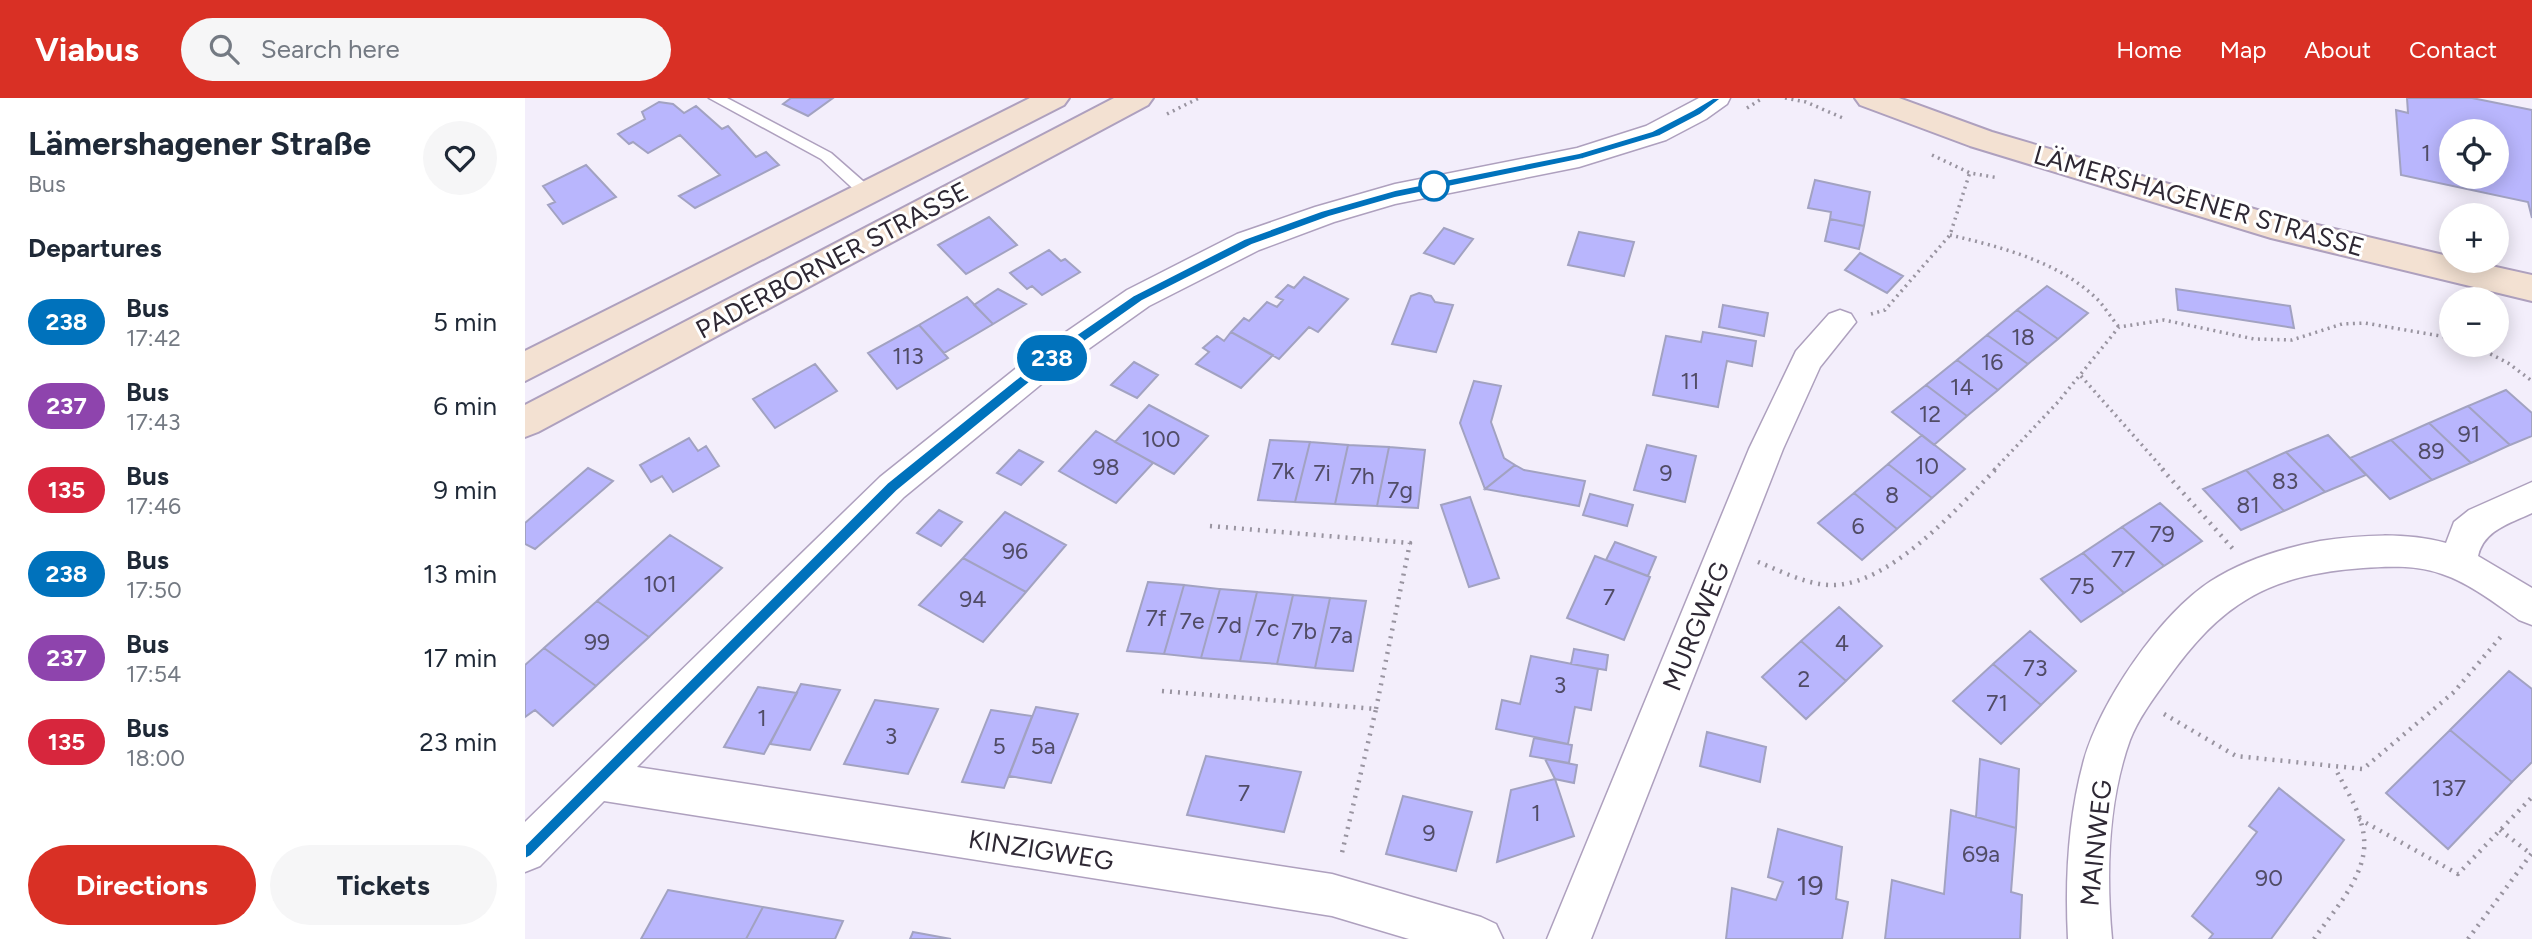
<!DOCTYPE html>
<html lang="en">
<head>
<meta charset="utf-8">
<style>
  :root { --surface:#fff; --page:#f6f6f7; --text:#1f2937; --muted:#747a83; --accent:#d93025 }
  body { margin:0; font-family:Figtree,sans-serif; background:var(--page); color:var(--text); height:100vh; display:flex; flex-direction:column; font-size:26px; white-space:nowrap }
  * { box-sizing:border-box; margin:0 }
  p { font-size:23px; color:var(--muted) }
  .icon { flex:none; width:38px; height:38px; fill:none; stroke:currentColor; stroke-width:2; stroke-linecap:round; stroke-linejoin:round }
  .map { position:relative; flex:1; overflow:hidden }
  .details { display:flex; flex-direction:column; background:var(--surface); width:525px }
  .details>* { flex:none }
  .badge { padding:0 14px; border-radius:23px; font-size:24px; line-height:46px }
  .tools { position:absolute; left:1914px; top:21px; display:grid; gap:14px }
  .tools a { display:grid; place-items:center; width:70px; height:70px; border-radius:50%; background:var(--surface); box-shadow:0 4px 18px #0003; font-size:35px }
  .map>.badge { position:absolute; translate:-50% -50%; box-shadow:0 0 0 4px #fff }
  h2 { padding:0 28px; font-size:26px; line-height:63px }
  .round { display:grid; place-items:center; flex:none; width:74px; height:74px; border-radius:37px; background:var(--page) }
  .head { display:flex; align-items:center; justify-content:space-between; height:119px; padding:0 28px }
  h1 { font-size:33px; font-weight:700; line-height:52px }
  .action { display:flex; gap:14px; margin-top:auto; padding:14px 28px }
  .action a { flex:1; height:80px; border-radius:42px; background:var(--accent); color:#fff; font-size:28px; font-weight:700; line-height:80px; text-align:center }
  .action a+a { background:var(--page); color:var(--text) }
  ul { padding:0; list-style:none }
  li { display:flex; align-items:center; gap:21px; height:84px; padding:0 28px }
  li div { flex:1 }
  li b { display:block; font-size:26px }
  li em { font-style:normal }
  li .badge { min-width:77px; font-weight:700; text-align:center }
  header { display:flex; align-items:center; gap:42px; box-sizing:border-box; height:98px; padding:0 35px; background:var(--accent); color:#fff }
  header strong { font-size:33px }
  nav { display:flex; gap:38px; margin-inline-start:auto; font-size:24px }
  .search { width:490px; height:63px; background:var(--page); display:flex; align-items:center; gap:18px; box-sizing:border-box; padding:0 24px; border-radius:38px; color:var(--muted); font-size:26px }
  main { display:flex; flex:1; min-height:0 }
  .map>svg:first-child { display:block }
  .building { fill:#b9b6fd; stroke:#a2a2c1; stroke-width:2; fill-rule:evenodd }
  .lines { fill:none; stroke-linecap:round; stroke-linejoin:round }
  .lane-casing { stroke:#aea0be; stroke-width:3 }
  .street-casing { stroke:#aea0be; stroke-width:3 }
  .secondary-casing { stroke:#aea0be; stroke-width:4 }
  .path-far1 { stroke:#9994a0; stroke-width:3.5; stroke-dasharray:2 4.5; stroke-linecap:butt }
  .path { stroke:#9994a0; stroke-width:4.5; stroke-dasharray:2 6; stroke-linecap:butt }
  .lane { fill:#fff; fill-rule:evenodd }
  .street { fill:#fff; fill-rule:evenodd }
  .secondary { fill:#f3e1d2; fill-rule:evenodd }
  .line { fill:#0072bc; stroke:#fff; stroke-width:2 }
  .stop-dot { fill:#fff; stroke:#0072bc; stroke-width:3.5 }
  .labels { text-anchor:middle; stroke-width:6; stroke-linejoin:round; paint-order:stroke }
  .number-label { font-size:23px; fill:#514c66 }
  .street-label { font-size:26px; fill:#2e2834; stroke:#fff }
  .near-number-label { font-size:28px; fill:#514c66 }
</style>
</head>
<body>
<header>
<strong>Viabus</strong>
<div class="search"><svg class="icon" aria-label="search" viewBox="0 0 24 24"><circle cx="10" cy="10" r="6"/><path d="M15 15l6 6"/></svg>Search here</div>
<nav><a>Home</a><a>Map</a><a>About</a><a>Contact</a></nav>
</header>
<main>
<section class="details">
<div class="head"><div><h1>Lämershagener Straße</h1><p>Bus</p></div><a class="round"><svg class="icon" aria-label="heart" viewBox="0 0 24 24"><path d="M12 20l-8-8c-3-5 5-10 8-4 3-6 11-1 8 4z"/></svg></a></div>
<h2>Departures</h2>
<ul>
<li><span class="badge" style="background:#0072bc;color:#fff">238</span><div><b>Bus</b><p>17:42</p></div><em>5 min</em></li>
<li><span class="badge" style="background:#8e44ad;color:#fff">237</span><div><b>Bus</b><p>17:43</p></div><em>6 min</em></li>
<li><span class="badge" style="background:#d7263d;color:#fff">135</span><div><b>Bus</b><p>17:46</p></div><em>9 min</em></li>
<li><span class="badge" style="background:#0072bc;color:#fff">238</span><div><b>Bus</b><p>17:50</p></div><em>13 min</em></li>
<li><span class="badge" style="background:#8e44ad;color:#fff">237</span><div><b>Bus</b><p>17:54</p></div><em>17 min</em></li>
<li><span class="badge" style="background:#d7263d;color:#fff">135</span><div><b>Bus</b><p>18:00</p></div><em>23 min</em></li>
</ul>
<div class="action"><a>Directions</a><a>Tickets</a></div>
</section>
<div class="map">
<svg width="2007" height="841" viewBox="0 0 2007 841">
  <rect width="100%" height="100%" fill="#f3eefb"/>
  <path class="building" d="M266,0h42l-25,18 -25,-12z
    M1882,0h65l60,12v108l-4,-16 -127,-27 -5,-65 12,3zM1927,33h45v46h-45z
    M134,4l14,2 11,9 12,-7 26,23 6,-3 28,31 10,-5 13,13 -84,43 -16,-12 41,-21 -40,-40 -32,18 -15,-11 -4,2 -11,-10 27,-15 -3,-7z
    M61,67l30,32 -53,27 -15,-19 7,-3 -12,-16z
    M1290,82l55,12 -6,34 -34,-7 1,-7 -23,-4z
    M464,119l28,28 -51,29 -28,-29z
    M1305,121l34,7 -5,23 -34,-8z
    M919,130l29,11 -19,25 -30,-11z
    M1054,134l55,10 -10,34 -56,-11z
    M524,152l12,11 4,-2 15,13 -38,23 -10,-9 -5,3 -17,-16z
    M1335,155l43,23 -16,17 -42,-23z
    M779,179l44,22 -30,33 -9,-5 -30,32 -48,-27 13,-14 5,3 18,-19 10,5 6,-7 -7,-3 12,-12 6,3z
    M1522,188l41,27 -30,26 -41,-29z
    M473,191l28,15 -33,20 -19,-19z
    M1651,191l114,17 4,22 -116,-18z
    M894,195l12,3 4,6 18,3 -17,47 -44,-8 19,-48z
    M442,199l26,27 -49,29 -25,-28z
    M1198,207l45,8 -4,23 -45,-9z
    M1492,212l41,29 -30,25 -41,-29z
    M394,227l29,33 -51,31 -29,-36z
    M706,234l42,23 -32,33 -45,-24 13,-12 -6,-4 14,-12 7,5z
    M1178,234l53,9 -4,25 -25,-5 -9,46 -65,-12 13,-59 35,6z
    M1462,237l41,29 -30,26 -41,-30z
    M1432,262l41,30 -31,26 -41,-31z
    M609,264l24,13 -21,23 -26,-13z
    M290,266l22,27 -62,37 -22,-29z
    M949,283l27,5 -10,36 13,36 11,7 -30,24 -25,-66z
    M1401,287l41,31 -33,29 -42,-33z
    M1981,292l26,23v23l-22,9 -42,-39z
    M624,307l59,31 -34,38 -59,-32z
    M1943,308l42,39 -39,18 -42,-40z
    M1904,325l42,40 -39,17 -41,-40z
    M571,333l57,32 -37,40 -57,-32z
    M1397,337l43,34 -33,29 -44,-34z
    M1803,337l38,40 -41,17 -39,-40z
    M164,340l9,13 8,-5 13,20 -46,26 -11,-16 -11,6 -11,-17z
    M745,342l40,2 -15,60 -37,-2z
    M1866,342l41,40 -42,19 -40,-41z
    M785,344l38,3 -13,59 -40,-2z
    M823,347l41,2 -12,59 -42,-2z
    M1122,347l49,11 -11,46 -51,-12z
    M864,349l36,3 -7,58 -41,-2z
    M494,352l24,12 -22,23 -24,-12z
    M1761,354l39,40 -41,19 -38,-41z
    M1363,366l44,34 -35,31 -43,-36z
    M990,367l9,5 61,11 -6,25 -94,-17z
    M63,370l25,13 -78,68 -10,-5v-21z
    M1721,372l38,41 -43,19 -38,-41z
    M1329,395l43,36 -35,31 -44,-37z
    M1065,396l43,11 -6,21 -44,-11z
    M945,399l29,81 -30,9 -28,-82z
    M1635,405l42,38 -38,25 -42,-39z
    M414,412l23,12 -21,24 -24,-13z
    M480,414l61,33 -40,47 -63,-34z
    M1597,429l42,39 -40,27 -41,-40z
    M145,437l52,33 -73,69 -52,-36z
    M1090,444l41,15 -8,19 -42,-16z
    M1558,455l41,40 -43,29 -40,-43z
    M1070,458l55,21 -26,63 -57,-22z
    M438,460l63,34 -43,50 -64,-37z
    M623,484l36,3 -20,69 -37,-3z
    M659,487l36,4 -19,69 -37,-4z
    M695,491l37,3 -17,69 -39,-3z
    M732,494l36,3 -16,69 -37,-3z
    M768,497l37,3 -15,70 -38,-4z
    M805,500l36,3 -13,70 -38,-3z
    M72,503l52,36 -53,49 -52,-38z
    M1314,509l43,39 -36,35 -45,-40z
    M1505,533l46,40 -35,34 -48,-41z
    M1276,543l45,40 -40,38 -44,-42z
    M19,550l52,38 -43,40 -18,-16 -10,7v-52z
    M1049,551l34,6 -2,15 -35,-6z
    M1006,558l67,13 -7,41 -16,-3 -7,37 -72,-15 6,-29 18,4z
    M1468,566l48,41 -40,39 -48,-43z
    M1984,573l23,18v73l-20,20 -62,-52z
    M276,586l39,6 -30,60 -40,-6z
    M233,589l39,6 -33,61 -40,-7z
    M350,602l63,9 -30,65 -64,-10z
    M511,609l42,7 -27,69 -42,-7z
    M466,612l41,6 -28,72 -42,-6z
    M1925,632l62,52 -64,67 -62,-56z
    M1182,634l59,15 -6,35 -60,-16z
    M1009,640l38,7 -3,18 -39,-7z
    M681,658l95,16 -17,60 -97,-17z
    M1020,661l32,6 -3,18 -19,-4z
    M1455,661l39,10 -3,59 -40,-11z
    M1030,681l19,57 -77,26 14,-72z
    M1754,690l65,52 -73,99h-62l4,-5 -21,-18 65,-84 -8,-6z
    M878,698l69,16 -16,59 -70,-17z
    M1426,712l65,18 -5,64 11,3 -2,44h-135l7,-59 52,14z
    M1253,731l64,18 -6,52 12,3 -6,37h-116l6,-51 44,12 7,-18 -15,-5z
    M143,792l95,17 -17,32h-105z
    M238,809l80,14 -8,18h-89z
    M388,834l38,7h-41z"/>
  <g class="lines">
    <g class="lane-casing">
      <path id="lane" d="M184,0h18l104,55 41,36 2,4 -2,4h-10l-41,-38z"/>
    </g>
    <g class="street-casing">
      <path id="street" d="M1174,0h31l-3,6 -21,15 -40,21 -87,27 -184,37 -61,18 -75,28 -110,56 -93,66 -152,125 -267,270 695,107 149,43 15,7 7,15h-94l-77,-23 -728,-115 -64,65 -15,6v-50l355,-345 154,-123 93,-64 110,-56 78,-27 80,-23 182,-36 69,-22z
        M1315,212l11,4 5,8 -36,45 -37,82 -192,490h-44l202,-490 47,-98 33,-37z
        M2007,384v31c-23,11 -48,17 -54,43l54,32v37l-13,-5c-24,-17 -50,-37 -77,-46 -25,-9 -53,-8 -79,-6 -96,7 -142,35 -197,113 -13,18 -28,38 -36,59 -22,61 -24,135 -18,199h-44c-3,-59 0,-121 16,-179 17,-59 75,-145 127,-179 31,-20 72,-33 109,-40 41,-6 85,-9 126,2l8,-21 15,-12z"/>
    </g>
    <g class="secondary-casing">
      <path id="secondary" d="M505,0h39l-5,7 -539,276v-30z
        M589,0h39l-5,7 -610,327 -13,5v-32z
        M1330,0h44l93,34 279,82 181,43v4h17l63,14v26l-261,-63 -301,-92 -110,-41z"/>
    </g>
    <path class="path-far1" d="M1260,0l21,4 37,16
      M1222,10l16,-10
      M642,16l32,-16
      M1407,57l38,18 29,5
      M1425,137c51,12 111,27 149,66 7,8 13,18 20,26
      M1346,216l14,-4 65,-75 20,-63
      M1948,247l35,18 24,18
      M1556,278l83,94
      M1469,372l64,-68 61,-75 45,-7 90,19 38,1 50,-16 23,-1 87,15"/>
    <path class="path" d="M1637,371l71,80
      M685,428l200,17 -34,166
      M1233,464c23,9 47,22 72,23 59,2 127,-77 166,-116
      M637,593l214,18 -35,148
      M1639,616l72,42 127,13 91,-77 50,-59
      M1834,721l99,55 74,-77
      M1975,732l31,24
      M1789,841c19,-28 54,-64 50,-101 -2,-25 -18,-48 -29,-70
      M1943,841l64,-86"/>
    <use href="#lane" class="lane"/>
    <use href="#street" class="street"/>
    <use href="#secondary" class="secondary"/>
  </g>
  <path class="line" d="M1188,0h9l-22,17 -40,21 -77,23 -188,39 -66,19 -77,28 -110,56 -92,65 -153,125 -366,365 -6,3v-14l362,-362 154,-124 93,-64 110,-56 77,-28 74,-21 184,-37 73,-22 41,-21z"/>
  <circle class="stop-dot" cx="909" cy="88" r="14"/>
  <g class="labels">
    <g class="number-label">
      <text x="1901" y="63">1</text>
      <text x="1498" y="247">18</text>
      <text x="383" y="266">113</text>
      <text x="1467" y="272">16</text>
      <text x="1165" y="291">11</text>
      <text x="1437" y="297">14</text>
      <text x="1405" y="324">12</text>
      <text x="1944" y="344">91</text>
      <text x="636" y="349">100</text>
      <text x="1906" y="361">89</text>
      <text x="1402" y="376">10</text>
      <text x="581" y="377">98</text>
      <text x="758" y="381">7k</text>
      <text x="797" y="383">7i</text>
      <text x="1141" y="383">9</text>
      <text x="837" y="386">7h</text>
      <text x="1760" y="391">83</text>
      <text x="875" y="400">7g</text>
      <text x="1367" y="405">8</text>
      <text x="1723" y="415">81</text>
      <text x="1333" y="436">6</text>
      <text x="1637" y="444">79</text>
      <text x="490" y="461">96</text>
      <text x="1598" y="469">77</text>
      <text x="135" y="494">101</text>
      <text x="1557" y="496">75</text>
      <text x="1084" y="507">7</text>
      <text x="448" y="509">94</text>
      <text x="631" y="528">7f</text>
      <text x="667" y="531">7e</text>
      <text x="704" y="535">7d</text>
      <text x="742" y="538">7c</text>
      <text x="779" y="541">7b</text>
      <text x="816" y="545">7a</text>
      <text x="72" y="552">99</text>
      <text x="1317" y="553">4</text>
      <text x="1510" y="578">73</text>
      <text x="1279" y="589">2</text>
      <text x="1035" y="595">3</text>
      <text x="1472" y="613">71</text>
      <text x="237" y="628">1</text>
      <text x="366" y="646">3</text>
      <text x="474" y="656">5</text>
      <text x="518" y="656">5a</text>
      <text x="1924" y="698">137</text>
      <text x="719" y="703">7</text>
      <text x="1011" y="723">1</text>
      <text x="904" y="743">9</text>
      <text x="1456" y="764">69a</text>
      <text x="1744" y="788">90</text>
    </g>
    <g class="street-label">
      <text transform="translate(1674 103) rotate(16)" y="9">LÄMERSHAGENER STRASSE</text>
      <text transform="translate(307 162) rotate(-28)" y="9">PADERBORNER STRASSE</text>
      <text transform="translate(1171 528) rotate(-68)" y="9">MURGWEG</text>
      <text transform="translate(1571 745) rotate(-84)" y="9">MAINWEG</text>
      <text transform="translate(516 752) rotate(9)" y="9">KINZIGWEG</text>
    </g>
    <g class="near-number-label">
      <text x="1285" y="797">19</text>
    </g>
  </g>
</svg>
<div class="tools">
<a><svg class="icon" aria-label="locate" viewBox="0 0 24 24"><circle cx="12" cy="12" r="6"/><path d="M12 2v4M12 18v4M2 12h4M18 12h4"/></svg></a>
<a>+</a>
<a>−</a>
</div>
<b class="badge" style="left:527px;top:260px;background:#0072bc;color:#fff">238</b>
</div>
</main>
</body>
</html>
